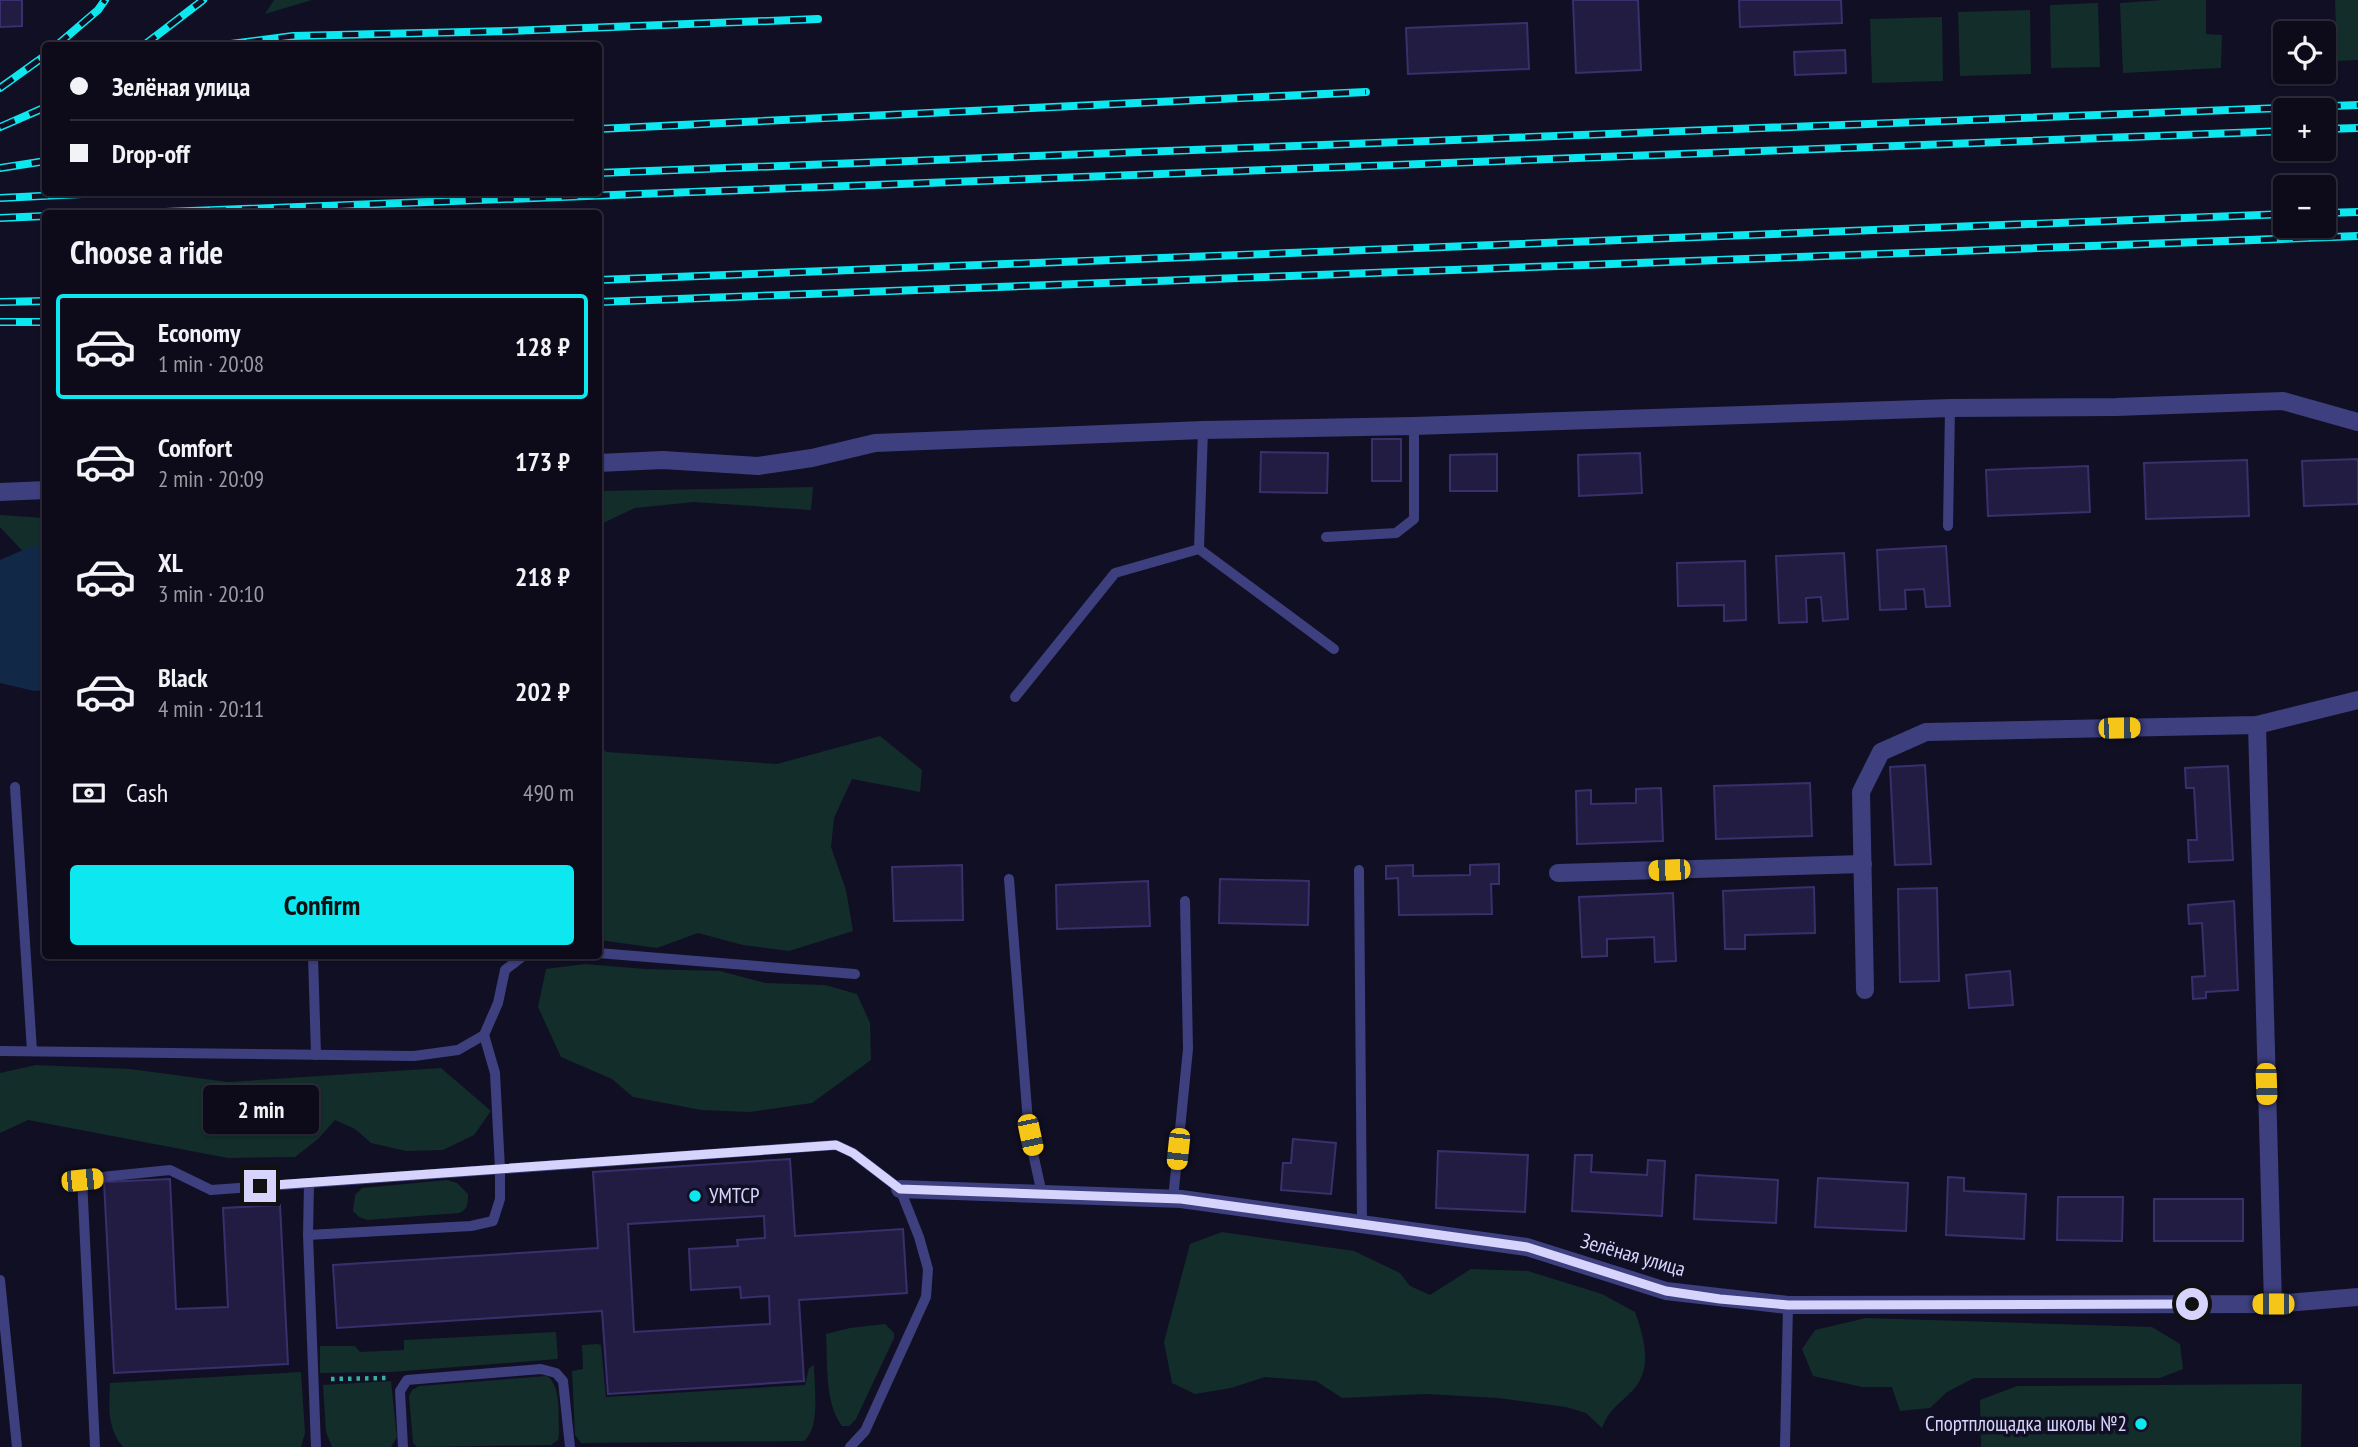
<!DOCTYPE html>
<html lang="en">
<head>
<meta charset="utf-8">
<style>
	body { margin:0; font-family:"PT Sans Narrow",sans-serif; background:#1b1927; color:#f1f3f6; height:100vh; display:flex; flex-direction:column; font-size:26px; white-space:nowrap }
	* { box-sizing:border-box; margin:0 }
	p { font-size:23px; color:#9a9ba2 }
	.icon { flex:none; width:38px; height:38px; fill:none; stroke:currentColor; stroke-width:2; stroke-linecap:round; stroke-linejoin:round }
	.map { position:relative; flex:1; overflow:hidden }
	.drawer { position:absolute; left:42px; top:210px; width:560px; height:749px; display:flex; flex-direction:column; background:#0d0b1a; border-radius:7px; box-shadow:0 2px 5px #0004,0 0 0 2px #2d2b39 }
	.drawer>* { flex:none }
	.hud { position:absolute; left:42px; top:42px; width:560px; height:154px; border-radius:7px; box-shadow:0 2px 5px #0004,0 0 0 2px #2d2b39; display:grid; align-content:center; height:154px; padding:0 28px; background:#0d0b1a }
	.tools { position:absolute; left:2273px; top:21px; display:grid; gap:14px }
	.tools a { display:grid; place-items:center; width:63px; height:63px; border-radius:7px; background:#0d0b1a; box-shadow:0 2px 5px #0004,0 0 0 2px #2d2b39; font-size:35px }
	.end { position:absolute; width:32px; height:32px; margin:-16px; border:9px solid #d6d4fd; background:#111; box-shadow:0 0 0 4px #111 }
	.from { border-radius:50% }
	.bubble { position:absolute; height:49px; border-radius:7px; background:#0d0b1a; box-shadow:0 2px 5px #0004,0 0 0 2px #2d2b39; font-size:23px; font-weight:700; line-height:49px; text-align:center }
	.car { position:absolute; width:21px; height:42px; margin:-21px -10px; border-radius:9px; box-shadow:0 0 5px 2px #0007; background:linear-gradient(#f5c518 24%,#345 0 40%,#f5c518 0 76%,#345 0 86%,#f5c518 0) }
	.hud b { display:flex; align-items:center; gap:24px; height:66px; font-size:26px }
	.hud b+b { border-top:2px solid #2d2b39 }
	.hud i { width:18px; height:18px; background:#f1f3f6 }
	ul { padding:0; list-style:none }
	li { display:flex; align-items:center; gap:21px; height:105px; margin:0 14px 10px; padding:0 14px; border:4px solid transparent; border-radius:7px }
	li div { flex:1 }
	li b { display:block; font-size:26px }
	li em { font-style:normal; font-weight:700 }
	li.active { border-color:#0de7ef }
	li>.icon { width:63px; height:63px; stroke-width:1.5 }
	h2 { padding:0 28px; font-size:32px; line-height:84px }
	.pay { display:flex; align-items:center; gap:18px; height:77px; padding:0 28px; font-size:26px }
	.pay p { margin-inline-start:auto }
	.primary-button { display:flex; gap:14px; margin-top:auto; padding:14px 28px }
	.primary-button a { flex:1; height:80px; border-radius:7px; background:#0de7ef; color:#111; font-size:28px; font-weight:700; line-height:80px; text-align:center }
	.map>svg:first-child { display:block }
	.green { fill:#132d2a }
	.water { fill:#112846 }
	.building { fill:#221c43; stroke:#38306d; stroke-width:2; fill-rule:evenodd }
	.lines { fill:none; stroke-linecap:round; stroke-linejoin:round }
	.path { stroke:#36afa0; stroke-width:4.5; stroke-dasharray:3.5 5; stroke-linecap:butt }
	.service { stroke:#3d3f7f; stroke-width:10 }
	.minor { stroke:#3d3f7f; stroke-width:18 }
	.rail-casing { stroke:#0de7ef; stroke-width:8 }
	.rail { stroke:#110f23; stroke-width:5; stroke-dasharray:16; stroke-linecap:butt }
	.route { stroke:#d6d4fd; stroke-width:9 }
	.poi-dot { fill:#0de7ef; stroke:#110f23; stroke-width:2.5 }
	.labels { text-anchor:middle; stroke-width:7; stroke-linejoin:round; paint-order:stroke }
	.poi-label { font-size:21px; fill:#d6d4fd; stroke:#110f23; text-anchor:start }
	.street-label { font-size:21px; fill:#d6d4fd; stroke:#110f23 }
</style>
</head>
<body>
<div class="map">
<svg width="2358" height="1447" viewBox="0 0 2358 1447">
	<rect width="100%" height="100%" fill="#110f23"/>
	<!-- green -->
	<g class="green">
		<path d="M 274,0 L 312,0 L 265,14 Z"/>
		<path d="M 2163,0 L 2206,0 L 2206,34 L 2222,35 L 2221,68 L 2123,73 L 2120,3 Z"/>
		<path d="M 2335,0 L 2358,0 L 2358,60 L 2337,61 Z"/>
		<path d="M 2098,3 L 2100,67 L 2051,68 L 2050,5 Z"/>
		<path d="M 2030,10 L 2031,74 L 1960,76 L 1958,12 Z"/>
		<path d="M 1942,17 L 1943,81 L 1872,83 L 1870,19 Z"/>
		<path d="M 813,487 L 811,510 L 694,502 L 635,508 L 599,525 L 599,491 Z"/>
		<path d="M 0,515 L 45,518 L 45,558 L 32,561 L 0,527 Z"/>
		<path d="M 880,736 L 922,770 L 920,792 L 852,779 L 834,818 L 831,847 L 846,890 L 853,931 L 789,951 L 743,945 L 698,933 L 657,948 L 599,940 L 599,748 L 607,752 L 777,764 Z"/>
		<path d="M 585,964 L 645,969 L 720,971 L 765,983 L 825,985 L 857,994 L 870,1023 L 871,1060 L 812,1103 L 750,1112 L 701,1110 L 633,1097 L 612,1079 L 561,1057 L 538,1007 L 546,969 Z"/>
		<path d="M 36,1065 L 130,1069 L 228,1082 L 441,1068 L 491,1111 L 474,1135 L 443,1150 L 406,1151 L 371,1143 L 355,1129 L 335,1120 L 318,1139 L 295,1157 L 228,1158 L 28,1120 L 0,1133 L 0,1073 Z"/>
		<path d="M 447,1180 L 457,1183 L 468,1194 C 468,1204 468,1209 459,1213 L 367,1220 L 359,1217 L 353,1211 L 355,1195 L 362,1188 Z"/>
		<path d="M 1222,1232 L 1354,1251 L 1400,1273 L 1410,1286 L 1430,1295 L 1471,1269 L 1528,1271 L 1602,1294 L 1635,1312 C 1645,1340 1654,1372 1629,1394 C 1616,1407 1609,1410 1602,1428 L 1586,1413 L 1566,1407 L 1498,1398 L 1426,1394 L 1342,1398 L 1316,1381 L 1265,1377 L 1231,1388 L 1195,1394 L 1172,1383 L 1164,1342 L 1190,1244 Z"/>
		<path d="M 1866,1318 L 2152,1327 L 2180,1344 L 2183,1369 L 2160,1378 L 1974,1378 L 1947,1392 L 1930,1408 L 1900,1411 L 1892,1387 L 1862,1387 L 1813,1376 L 1802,1349 L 1815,1330 Z"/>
		<path d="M 885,1324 L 894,1333 L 894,1338 L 856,1419 L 849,1426 L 842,1426 C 824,1402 828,1363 826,1334 L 850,1328 Z"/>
		<path d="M 556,1332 L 558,1359 L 392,1372 L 320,1373 L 320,1346 L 355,1346 L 360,1352 L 404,1350 L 404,1340 Z"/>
		<path d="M 597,1344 L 601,1345 L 606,1397 L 805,1385 L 809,1368 L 814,1365 C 814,1386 821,1427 804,1441 L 581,1443 L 575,1435 L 572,1371 L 583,1369 L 582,1345 Z"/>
		<path d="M 301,1372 L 305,1433 L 301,1447 L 123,1447 C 107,1428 109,1408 110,1383 Z"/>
		<path d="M 547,1376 C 562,1386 558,1418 559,1434 L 558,1440 L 551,1445 L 417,1447 L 413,1443 L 409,1396 L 412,1390 L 419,1386 Z"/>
		<path d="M 391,1381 L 397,1437 L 391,1447 L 332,1447 L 326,1432 L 323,1385 Z"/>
		<path d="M 2302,1384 L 2301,1447 L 1981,1447 L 1980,1400 L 2017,1386 Z"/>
	</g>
	<!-- water -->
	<path class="water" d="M 32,546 L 46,547 L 45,690 L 34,691 L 0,683 L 0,560 Z"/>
	<!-- building -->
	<g class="building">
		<path d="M 0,0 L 22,0 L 22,26 L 0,27 Z"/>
		<path d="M 1573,0 L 1638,0 L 1641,70 L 1576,73 Z"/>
		<path d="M 1739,0 L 1841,0 L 1842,23 L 1740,27 Z"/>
		<path d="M 1527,23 L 1529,69 L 1408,74 L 1406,28 Z"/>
		<path d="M 1845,50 L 1846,73 L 1795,75 L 1794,52 Z"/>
		<rect x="1372" y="439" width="29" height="42"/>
		<path d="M 1261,452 L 1328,453 L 1327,493 L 1260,492 Z"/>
		<path d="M 1640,453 L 1642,493 L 1579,496 L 1578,455 Z"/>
		<path d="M 1497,454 L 1497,491 L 1450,491 L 1450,455 Z"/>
		<path d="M 2358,459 L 2358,504 L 2304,506 L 2302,461 Z"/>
		<path d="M 2247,460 L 2249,516 L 2146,519 L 2144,463 Z"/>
		<path d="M 2088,466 L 2090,512 L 1988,516 L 1986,470 Z"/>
		<path d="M 1946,546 L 1950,606 L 1926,607 L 1924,589 L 1905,590 L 1906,609 L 1880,610 L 1877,550 Z"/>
		<path d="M 1844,553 L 1848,619 L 1823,621 L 1821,597 L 1806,598 L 1807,622 L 1779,623 L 1776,556 Z"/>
		<path d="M 1745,561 L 1746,620 L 1724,621 L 1724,605 L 1678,606 L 1677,563 Z"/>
		<path d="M 1925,765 L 1931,864 L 1895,865 L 1890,767 Z"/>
		<path d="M 2228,766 L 2233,860 L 2189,862 L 2188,840 L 2197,840 L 2194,788 L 2186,788 L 2185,768 Z"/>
		<path d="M 1810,783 L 1812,836 L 1716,839 L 1714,786 Z"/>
		<path d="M 1661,788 L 1663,841 L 1577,844 L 1576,791 L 1591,790 L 1591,804 L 1636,803 L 1636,789 Z"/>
		<path d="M 1499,864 L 1499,884 L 1491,884 L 1492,914 L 1399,915 L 1398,878 L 1386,879 L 1386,866 L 1413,865 L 1413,876 L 1470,875 L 1470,865 Z"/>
		<path d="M 962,865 L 963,920 L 894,921 L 892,867 Z"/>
		<path d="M 1220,879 L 1309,881 L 1308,925 L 1219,923 Z"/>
		<path d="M 1148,881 L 1150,926 L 1057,929 L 1056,885 Z"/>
		<path d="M 1814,887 L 1815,933 L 1745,935 L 1745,949 L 1725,949 L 1723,891 Z"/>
		<path d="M 1937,888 L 1939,981 L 1900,982 L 1898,889 Z"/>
		<path d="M 1673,893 L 1676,961 L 1655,962 L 1654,937 L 1607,939 L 1607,956 L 1582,957 L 1579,897 Z"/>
		<path d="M 2234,901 L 2238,990 L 2206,992 L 2206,998 L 2193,999 L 2192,977 L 2205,976 L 2202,923 L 2189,924 L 2188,905 Z"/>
		<path d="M 2010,971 L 2013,1005 L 1969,1008 L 1966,975 Z"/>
		<path d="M 1293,1139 L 1336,1143 L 1331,1194 L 1281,1190 L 1283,1163 L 1291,1163 Z"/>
		<path d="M 1438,1151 L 1528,1155 L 1525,1212 L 1436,1208 Z"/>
		<path d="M 1575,1155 L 1592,1155 L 1591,1172 L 1647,1175 L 1648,1160 L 1665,1161 L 1662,1216 L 1572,1211 Z"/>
		<path d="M 790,1159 L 795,1236 L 903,1229 L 907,1293 L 799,1300 L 804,1381 L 608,1394 L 602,1311 L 337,1328 L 333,1265 L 598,1248 L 593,1172 ZM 764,1216 L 765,1238 L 737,1240 L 738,1246 L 689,1249 L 691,1290 L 740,1287 L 741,1298 L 769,1296 L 770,1324 L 634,1332 L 628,1224 Z"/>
		<path d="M 1696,1175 L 1778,1180 L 1776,1223 L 1694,1219 Z"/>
		<path d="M 1948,1177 L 1964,1178 L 1964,1191 L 2026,1194 L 2024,1239 L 1946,1235 Z"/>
		<path d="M 1818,1178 L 1908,1183 L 1906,1231 L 1815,1227 Z"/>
		<path d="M 170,1179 L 176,1309 L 228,1307 L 223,1208 L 280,1205 L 288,1364 L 114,1373 L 104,1182 Z"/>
		<path d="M 2058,1197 L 2123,1197 L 2122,1241 L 2057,1240 Z"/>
		<rect x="2154" y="1199" width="89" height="42"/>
	</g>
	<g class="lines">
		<!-- path -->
		<path class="path" d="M 331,1379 L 388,1378"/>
		<!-- service -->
		<g class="service">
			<path d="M 1948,526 L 1950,408"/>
			<path d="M 1326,537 L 1396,533 L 1414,519 L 1414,426"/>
			<path d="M 1199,549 L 1203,430"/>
			<path d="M 1015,697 L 1115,573 L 1199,549 L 1334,649"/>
			<path d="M 15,787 L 32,1051"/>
			<path d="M 1359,870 L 1362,1224"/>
			<path d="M 1009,879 L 1029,1135 L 1042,1194"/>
			<path d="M 598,953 L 855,974"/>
			<path d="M 313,956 L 316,1055"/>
			<path d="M 0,1051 L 414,1056 L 458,1050 L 484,1035 L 498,1003 L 505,970 L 523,956"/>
			<path d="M 309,1183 L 308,1235 L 471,1226 L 493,1221 L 500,1199 L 500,1169 L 495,1073 L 484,1035"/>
			<path d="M 1173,1199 L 1188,1049 L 1185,901"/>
			<path d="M 308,1235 L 316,1447"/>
			<path d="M 0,1280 L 17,1447"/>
			<path d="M 95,1447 L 82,1179 L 170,1170 L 211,1190 L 836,1145 L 853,1153 L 900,1189 L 919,1237 L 928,1269 L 926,1297 L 865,1431 L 850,1447"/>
			<path d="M 403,1447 L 400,1391 L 407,1380 L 541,1369 L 556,1373 L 563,1381 L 570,1447"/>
			<path d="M 1785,1447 L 1788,1305"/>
		</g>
		<!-- minor -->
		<g class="minor">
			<path d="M 598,463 L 663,460 L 758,466 L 812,458 L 875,443 L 1203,430 L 1414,426 L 1950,408 L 2116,407 L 2283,401 L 2358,422"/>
			<path d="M 0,492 L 46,490"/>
			<path d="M 2257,725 L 2273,1304"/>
			<path d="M 1558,873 L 1863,864"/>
			<path d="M 1865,990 L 1861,792 L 1881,752 L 1926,732 L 2257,725 L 2358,700"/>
			<path d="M 900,1189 L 1181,1199 L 1527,1247 L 1666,1291 L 1788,1305 L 2273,1304 L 2358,1297"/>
		</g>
		<defs>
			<g id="rail">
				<path d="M 56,46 L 98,10 L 105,0"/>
				<path d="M 143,46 L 203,0"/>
				<path d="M 215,46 L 293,36 L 509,31 L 818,19"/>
				<path d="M 0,88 L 46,55"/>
				<path d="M 0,127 L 46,107"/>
				<path d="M 598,129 L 1366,92"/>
				<path d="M 2324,129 L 2358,128"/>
				<path d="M 0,168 L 46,161"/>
				<path d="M 598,173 L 2358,105"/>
				<path d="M 0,198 L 123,192"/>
				<path d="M 2324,213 L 2358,212"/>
				<path d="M 114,214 L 2286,131"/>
				<path d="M 0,218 L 46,216"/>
				<path d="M 598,280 L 2286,214"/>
				<path d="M 0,302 L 46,301"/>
				<path d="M 598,302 L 2358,236"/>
				<path d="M 0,322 L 46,322"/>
			</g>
		</defs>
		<!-- rail casing -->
		<use href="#rail" class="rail-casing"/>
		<!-- rail -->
		<use href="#rail" class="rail"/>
	</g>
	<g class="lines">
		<!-- route -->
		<path class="route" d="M 260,1186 L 836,1145 L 853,1153 L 900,1189 L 1181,1199 L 1527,1247 L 1666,1291 L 1720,1299 L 1788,1305 L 2192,1304"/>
	</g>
	<!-- markers -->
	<g class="poi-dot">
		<circle cx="695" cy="1196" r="7"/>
		<circle cx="2141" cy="1424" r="7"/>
	</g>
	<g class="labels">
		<!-- poi labels -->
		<g class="poi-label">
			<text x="709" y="1203">УМТСР</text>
			<text x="2127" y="1431" text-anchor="end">Спортплощадка школы №2</text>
		</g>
		<!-- street labels -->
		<g class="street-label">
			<text transform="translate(1633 1255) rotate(16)" y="7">Зелёная улица</text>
		</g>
	</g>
</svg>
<div class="tools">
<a><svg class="icon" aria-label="locate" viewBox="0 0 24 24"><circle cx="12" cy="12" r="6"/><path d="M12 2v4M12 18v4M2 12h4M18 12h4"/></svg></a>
<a>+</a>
<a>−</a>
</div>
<i class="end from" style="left:2192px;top:1304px"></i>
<i class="end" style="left:260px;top:1186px"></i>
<div class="bubble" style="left:203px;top:1085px;width:116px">2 min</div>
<i class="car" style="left:2119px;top:728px;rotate:89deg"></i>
<i class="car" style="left:1669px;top:870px;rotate:268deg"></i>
<i class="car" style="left:2266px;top:1084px;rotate:178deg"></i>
<i class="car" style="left:1030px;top:1135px;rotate:168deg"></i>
<i class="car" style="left:1178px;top:1149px;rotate:186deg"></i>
<i class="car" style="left:82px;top:1180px;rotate:84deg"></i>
<i class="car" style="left:2273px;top:1304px;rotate:270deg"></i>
<div class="hud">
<b><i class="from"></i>Зелёная улица</b>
<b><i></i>Drop-off</b>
</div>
<section class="drawer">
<h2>Choose a ride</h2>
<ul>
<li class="active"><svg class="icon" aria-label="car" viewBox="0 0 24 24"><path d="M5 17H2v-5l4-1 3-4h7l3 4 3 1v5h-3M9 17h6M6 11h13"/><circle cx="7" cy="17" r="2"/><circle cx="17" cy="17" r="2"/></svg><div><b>Economy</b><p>1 min · 20:08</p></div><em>128 ₽</em></li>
<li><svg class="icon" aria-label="car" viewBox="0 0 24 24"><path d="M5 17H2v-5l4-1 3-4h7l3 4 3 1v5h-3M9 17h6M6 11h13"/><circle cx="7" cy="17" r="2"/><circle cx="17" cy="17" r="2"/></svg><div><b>Comfort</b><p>2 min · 20:09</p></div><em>173 ₽</em></li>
<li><svg class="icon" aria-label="car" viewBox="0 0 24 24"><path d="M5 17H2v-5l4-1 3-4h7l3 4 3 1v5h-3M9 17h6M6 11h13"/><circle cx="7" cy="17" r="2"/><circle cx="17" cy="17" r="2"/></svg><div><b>XL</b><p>3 min · 20:10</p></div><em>218 ₽</em></li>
<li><svg class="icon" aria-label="car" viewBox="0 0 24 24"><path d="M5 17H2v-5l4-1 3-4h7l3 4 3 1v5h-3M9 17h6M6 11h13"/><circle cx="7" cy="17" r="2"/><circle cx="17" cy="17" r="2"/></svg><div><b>Black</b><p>4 min · 20:11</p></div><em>202 ₽</em></li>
</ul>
<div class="pay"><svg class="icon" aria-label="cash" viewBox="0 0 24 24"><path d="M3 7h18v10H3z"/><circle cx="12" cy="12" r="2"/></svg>Cash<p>490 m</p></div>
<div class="primary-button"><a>Confirm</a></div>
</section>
</div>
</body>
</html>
